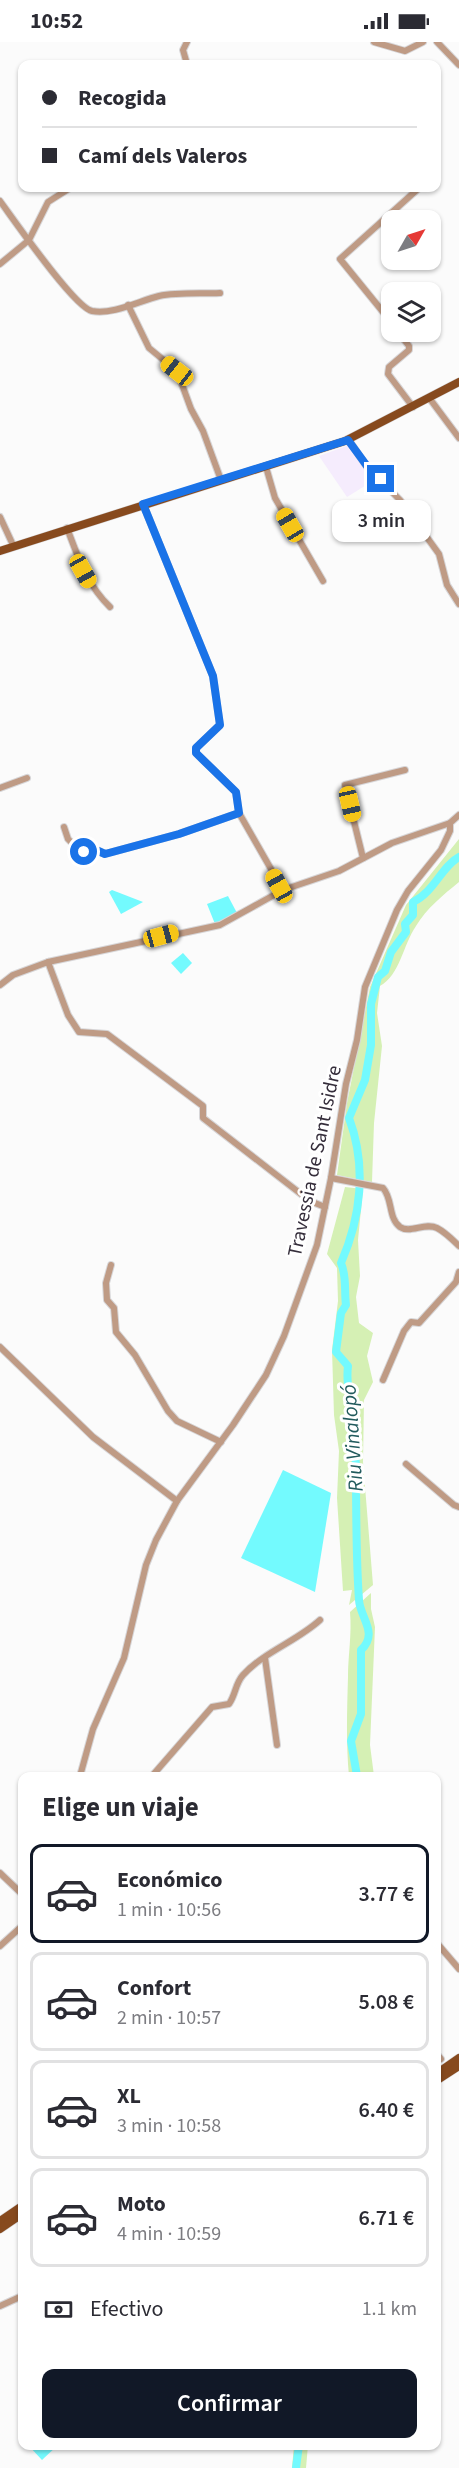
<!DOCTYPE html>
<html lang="es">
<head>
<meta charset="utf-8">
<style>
	body { margin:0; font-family:"Source Sans 3",sans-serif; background:#f7f7f7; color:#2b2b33; height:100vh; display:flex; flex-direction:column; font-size:22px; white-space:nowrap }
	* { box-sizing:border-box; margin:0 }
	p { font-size:20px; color:#7c7c81 }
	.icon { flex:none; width:33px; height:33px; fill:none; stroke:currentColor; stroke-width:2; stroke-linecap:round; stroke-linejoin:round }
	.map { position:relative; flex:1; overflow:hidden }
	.side { position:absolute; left:18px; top:1730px; width:423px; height:678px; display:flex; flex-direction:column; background:#fff; border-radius:12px; box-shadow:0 2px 4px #0004 }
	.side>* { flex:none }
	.guide { position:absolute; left:18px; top:18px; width:423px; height:132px; border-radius:12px; box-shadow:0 2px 4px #0004; display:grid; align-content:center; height:132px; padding:0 24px; background:#fff }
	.needle { width:39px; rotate:51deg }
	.controls { position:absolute; left:381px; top:168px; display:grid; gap:12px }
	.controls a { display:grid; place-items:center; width:60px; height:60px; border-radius:12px; background:#fff; box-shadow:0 2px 4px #0004; font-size:30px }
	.end { position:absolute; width:27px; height:27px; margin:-14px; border:8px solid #1a73e8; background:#fff; box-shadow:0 0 0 3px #fff }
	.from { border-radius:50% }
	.bubble { position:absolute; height:42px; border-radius:12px; background:#fff; box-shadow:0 2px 4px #0004; font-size:20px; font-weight:600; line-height:42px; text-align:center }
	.car { position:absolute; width:18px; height:36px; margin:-18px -9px; border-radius:8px; box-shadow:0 0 4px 2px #0007; background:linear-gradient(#f5c518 24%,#345 0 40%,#f5c518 0 76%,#345 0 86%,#f5c518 0) }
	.guide b { display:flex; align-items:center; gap:21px; height:57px; font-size:22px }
	.guide b+b { border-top:2px solid #e1e1e2 }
	.guide i { width:15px; height:15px; background:#2b2b33 }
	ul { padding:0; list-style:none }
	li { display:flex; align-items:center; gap:18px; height:99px; margin:0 12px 9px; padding:0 12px; border:3px solid #e1e1e2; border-radius:12px }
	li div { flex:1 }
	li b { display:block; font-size:22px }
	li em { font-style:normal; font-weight:600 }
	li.selected { border-color:#111827 }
	li>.icon { width:54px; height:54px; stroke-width:1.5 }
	h2 { padding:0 24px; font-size:27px; line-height:72px }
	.pay { display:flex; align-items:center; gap:15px; height:66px; padding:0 24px; font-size:22px }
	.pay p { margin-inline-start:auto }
	.primary-button { display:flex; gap:12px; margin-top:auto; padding:12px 24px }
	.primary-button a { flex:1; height:69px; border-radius:12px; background:#111827; color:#fff; font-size:24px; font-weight:600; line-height:69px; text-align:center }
	.status { display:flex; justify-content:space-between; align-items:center; height:42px; padding:0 30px; background:#fff; direction:ltr }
	.status svg { height:16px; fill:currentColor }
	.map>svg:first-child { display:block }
	.built { fill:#f5ecfd }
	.green { fill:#d5f0b4 }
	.water { fill:#73fafe }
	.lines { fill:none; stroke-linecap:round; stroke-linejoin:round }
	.river { stroke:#73fafe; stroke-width:8 }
	.minor-casing { stroke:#d7d6d8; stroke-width:8 }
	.major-casing { stroke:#d7d6d8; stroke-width:9 }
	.minor { stroke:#bf9b85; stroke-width:6 }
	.major { stroke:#874a1e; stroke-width:8 }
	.route { stroke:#1a73e8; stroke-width:8 }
	.labels { text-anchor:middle; stroke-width:6; stroke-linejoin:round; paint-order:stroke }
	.street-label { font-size:20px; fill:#352e3b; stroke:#fff }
	.water-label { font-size:21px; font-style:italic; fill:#225b5d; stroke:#fff }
</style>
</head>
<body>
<div class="status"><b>10:52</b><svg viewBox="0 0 49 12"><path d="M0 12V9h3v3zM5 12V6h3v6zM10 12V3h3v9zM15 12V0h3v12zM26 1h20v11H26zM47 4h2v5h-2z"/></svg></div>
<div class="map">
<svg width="459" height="2426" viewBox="0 0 459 2426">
	<rect width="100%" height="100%" fill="#fbfbfb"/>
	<!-- built -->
	<path class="built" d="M 349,403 L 376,437 L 347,455 L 319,414 Z"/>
	<!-- green -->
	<g class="green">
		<path d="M 459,797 L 459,840 C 443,853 427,866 416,884 C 403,903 400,933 380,944 L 377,971 L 382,1004 L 374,1081 L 372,1140 L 337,1133 L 347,1061 L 370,945 L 406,863 Z"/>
		<path d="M 345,1145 L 363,1147 L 358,1198 L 360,1234 L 356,1255 L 359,1281 L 373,1291 L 367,1314 L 373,1340 L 364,1358 L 363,1420 L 373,1543 L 349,1563 L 352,1548 L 343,1549 L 337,1456 L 339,1409 L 334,1373 L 332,1308 L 338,1259 L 337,1226 L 327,1212 Z"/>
		<path d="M 371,1551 L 371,1567 L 375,1585 L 370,1703 L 374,1734 L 349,1734 C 346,1702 347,1668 348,1635 C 348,1613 352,1593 350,1570 Z"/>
		<path d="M 294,2403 L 308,2403 L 306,2426 L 292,2426 Z"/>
	</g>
	<!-- water -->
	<g class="water">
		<path d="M 112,848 L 143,860 L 121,872 L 109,850 Z"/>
		<path d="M 228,854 L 237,871 L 215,882 L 207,862 Z"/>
		<path d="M 183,911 L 192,921 L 181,932 L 171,921 Z"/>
		<path d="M 283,1428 L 331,1451 L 315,1550 L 241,1516 Z"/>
		<path d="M 28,2403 L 58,2403 L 42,2418 Z"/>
	</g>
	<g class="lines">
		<!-- river -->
		<g class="river">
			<path d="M 357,1734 L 351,1699 L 361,1672 L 361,1608 C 379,1591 360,1576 359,1558 C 355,1502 357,1447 355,1392 C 355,1367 345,1348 348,1324 L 336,1310 L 341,1271 L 346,1263 C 344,1248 347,1235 341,1221 C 361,1175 367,1124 349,1076 L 365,1038 L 371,1003 L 371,962 L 378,935 L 385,929 L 391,910 L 406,890 L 405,882 L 413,873 L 413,860 C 434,850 442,824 459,815"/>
			<path d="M 296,2426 L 299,2403"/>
		</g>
		<defs>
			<g id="minor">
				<path d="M 374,0 L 405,9 L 423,0"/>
				<path d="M 437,0 L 459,23"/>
				<path d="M 187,22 L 183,8 L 187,0"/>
				<path d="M 436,119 L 436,130"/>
				<path d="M 0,159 C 14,178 74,265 92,269 C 113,273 139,259 159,254 C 178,250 200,252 220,251"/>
				<path d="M 0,222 L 29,198 L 48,160 L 70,146"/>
				<path d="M 128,263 L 149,306 L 177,329 L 191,367 L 203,389 L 221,438"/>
				<path d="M 392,281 L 340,217 L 419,146"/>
				<path d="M 398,290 L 409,304 L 409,308 L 389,325 L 388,332 L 413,365"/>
				<path d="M 430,357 L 459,396"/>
				<path d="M 348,397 L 367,425 L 400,458 L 439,512 L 447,543 L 459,562"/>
				<path d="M 266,425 L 275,456 L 323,539"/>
				<path d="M 143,462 L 213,634 L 220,683 L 196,706 L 196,711 L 236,750 L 239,771 L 283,848"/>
				<path d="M 0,475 L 13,503"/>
				<path d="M 67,486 C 78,515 87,543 110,565"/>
				<path d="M 0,746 L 27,736"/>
				<path d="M 64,785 L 68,797 L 80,809 L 94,807 L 105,812 L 179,792 L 239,771"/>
				<path d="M 363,816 L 345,743 L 405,728"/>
				<path d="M 48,920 L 68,973 L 79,990 L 107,992 L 203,1064 L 203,1076 L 310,1159 L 325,1165"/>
				<path d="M 0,943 L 13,933 L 48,920 L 220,883 L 283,848 L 339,829 L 392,801 L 450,781"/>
				<path d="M 331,1136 L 383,1146 C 393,1157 388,1176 400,1185 C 410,1192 425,1180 437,1186 C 445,1190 453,1198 459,1204"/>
				<path d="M 111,1223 L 106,1241 L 107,1258 L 114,1266 L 116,1290 L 135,1313 L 168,1369 L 177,1379 L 221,1400"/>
				<path d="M 0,1305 L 93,1395 L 177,1459"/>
				<path d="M 383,1338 L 404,1289 L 411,1280 L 419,1281 L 456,1240 L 459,1230"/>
				<path d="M 406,1422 L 454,1463 L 459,1465"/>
				<path d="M 265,1616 L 277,1703"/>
				<path d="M 80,1734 L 93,1687 L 124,1616 L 146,1523 L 156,1498 L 177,1459 L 233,1383 L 266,1333 L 284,1294 L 317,1203 L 331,1136 L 346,1042 L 357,998 L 365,945 L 397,868 L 408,849 L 441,808 L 450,789 L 450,781 L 459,773"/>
				<path d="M 152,1734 L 212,1665 L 229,1662 C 236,1652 235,1642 243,1633 C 264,1610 297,1599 320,1578"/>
				<path d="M 0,1831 L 22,1852"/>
				<path d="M 436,1900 L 459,1927"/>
				<path d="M 0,1904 L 22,1884"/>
				<path d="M 436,2011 L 441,2017"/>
				<path d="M 0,2264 L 22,2254"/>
			</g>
			<g id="major">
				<path d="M 0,509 L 345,399 L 459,340"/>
				<path d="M 436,2032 L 459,2016"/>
				<path d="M 436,2039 L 459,2024"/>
				<path d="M 0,2179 L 22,2164"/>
				<path d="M 0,2187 L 22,2172"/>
			</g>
		</defs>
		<!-- minor casing -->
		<use href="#minor" class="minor-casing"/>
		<!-- major casing -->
		<use href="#major" class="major-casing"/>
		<!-- minor -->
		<use href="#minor" class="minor"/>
		<!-- major -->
		<use href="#major" class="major"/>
	</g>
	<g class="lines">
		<!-- route -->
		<path class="route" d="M 84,810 L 94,807 L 105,812 L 179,792 L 239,771 L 236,750 L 196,711 L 196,706 L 220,683 L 213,634 L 143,462 L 348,398 L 367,424 L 381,437"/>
	</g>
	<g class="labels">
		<!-- street labels -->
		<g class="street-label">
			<text transform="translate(314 1119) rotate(-78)" y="7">Travessia de Sant Isidre</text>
		</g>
		<!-- water labels -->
		<g class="water-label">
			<text transform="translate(352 1396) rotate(-94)" y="7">Riu Vinalopó</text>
		</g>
	</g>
</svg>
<div class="controls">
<a><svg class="needle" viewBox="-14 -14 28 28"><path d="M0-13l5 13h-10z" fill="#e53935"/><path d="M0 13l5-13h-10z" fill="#7c7c81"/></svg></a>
<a><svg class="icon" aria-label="layers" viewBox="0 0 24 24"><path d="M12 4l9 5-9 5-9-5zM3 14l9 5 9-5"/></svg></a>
</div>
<i class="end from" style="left:84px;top:810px"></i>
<i class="end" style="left:381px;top:437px"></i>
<div class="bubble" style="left:332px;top:458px;width:99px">3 min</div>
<i class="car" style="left:177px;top:329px;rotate:308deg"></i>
<i class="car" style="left:290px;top:483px;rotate:330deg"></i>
<i class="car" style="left:83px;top:529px;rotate:151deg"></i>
<i class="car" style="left:350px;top:762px;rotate:167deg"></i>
<i class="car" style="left:279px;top:844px;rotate:331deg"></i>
<i class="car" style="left:161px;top:894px;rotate:75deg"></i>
<div class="guide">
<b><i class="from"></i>Recogida</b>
<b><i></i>Camí dels Valeros</b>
</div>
<section class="side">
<h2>Elige un viaje</h2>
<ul>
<li class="selected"><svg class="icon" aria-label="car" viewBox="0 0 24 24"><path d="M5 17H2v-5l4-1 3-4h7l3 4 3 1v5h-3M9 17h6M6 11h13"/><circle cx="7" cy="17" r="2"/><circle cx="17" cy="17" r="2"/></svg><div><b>Económico</b><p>1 min · 10:56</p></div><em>3.77 €</em></li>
<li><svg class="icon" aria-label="car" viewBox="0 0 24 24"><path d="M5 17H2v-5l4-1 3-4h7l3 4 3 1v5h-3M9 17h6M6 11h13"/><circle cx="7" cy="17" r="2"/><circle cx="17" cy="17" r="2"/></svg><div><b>Confort</b><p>2 min · 10:57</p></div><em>5.08 €</em></li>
<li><svg class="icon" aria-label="car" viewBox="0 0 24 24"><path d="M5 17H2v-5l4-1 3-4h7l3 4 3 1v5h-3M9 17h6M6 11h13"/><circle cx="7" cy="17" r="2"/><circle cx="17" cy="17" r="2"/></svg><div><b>XL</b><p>3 min · 10:58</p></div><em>6.40 €</em></li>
<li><svg class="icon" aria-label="car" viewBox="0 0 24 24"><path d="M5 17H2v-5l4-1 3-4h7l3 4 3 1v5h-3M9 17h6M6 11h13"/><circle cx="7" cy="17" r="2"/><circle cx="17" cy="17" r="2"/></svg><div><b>Moto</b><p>4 min · 10:59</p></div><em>6.71 €</em></li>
</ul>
<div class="pay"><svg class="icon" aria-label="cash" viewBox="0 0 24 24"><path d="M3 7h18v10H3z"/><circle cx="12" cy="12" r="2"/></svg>Efectivo<p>1.1 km</p></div>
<div class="primary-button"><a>Confirmar</a></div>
</section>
</div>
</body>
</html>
